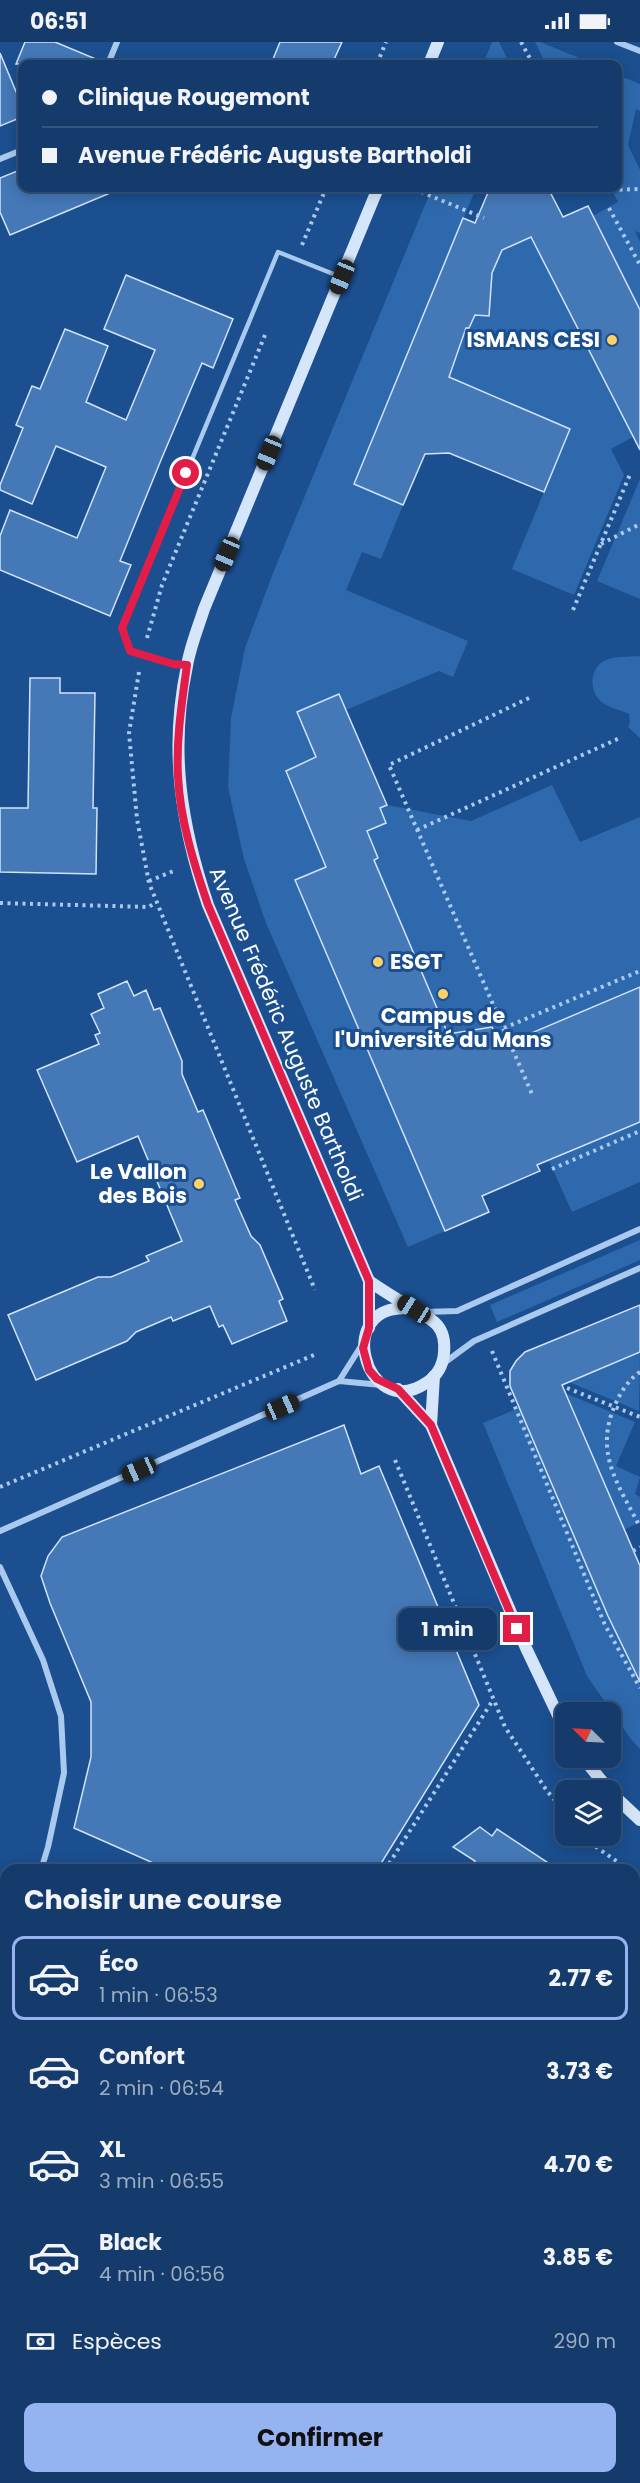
<!DOCTYPE html>
<html lang="fr">
<head>
<meta charset="utf-8">
<style>
	body { margin:0; font-family:Poppins,sans-serif; background:#1d4271; color:#f1f3f6; height:100vh; display:flex; flex-direction:column; font-size:22px; white-space:nowrap }
	* { box-sizing:border-box; margin:0 }
	p { font-size:20px; color:#9dadc1 }
	.icon { flex:none; width:33px; height:33px; fill:none; stroke:currentColor; stroke-width:2; stroke-linecap:round; stroke-linejoin:round }
	.map { position:relative; flex:1; overflow:hidden }
	.panel { position:absolute; left:0px; top:1822px; width:640px; height:620px; display:flex; flex-direction:column; background:#143b6b; border-radius:18px 18px 0 0; box-shadow:0 3px 15px #0003,0 0 0 2px #33557e }
	.panel>* { flex:none }
	.guide { position:absolute; left:18px; top:18px; width:604px; height:132px; border-radius:12px; box-shadow:0 3px 15px #0003,0 0 0 2px #33557e; display:grid; align-content:center; height:132px; padding:0 24px; background:#143b6b }
	.needle { width:39px; rotate:294deg }
	.tools { position:absolute; left:555px; top:1660px; display:grid; gap:12px }
	.tools a { display:grid; place-items:center; width:66px; height:66px; border-radius:12px; background:#143b6b; box-shadow:0 3px 15px #0003,0 0 0 2px #33557e; font-size:30px }
	.end { position:absolute; width:27px; height:27px; margin:-14px; border:8px solid #e11d48; background:#fff; box-shadow:0 0 0 3px #fff }
	.from { border-radius:50% }
	.bubble { position:absolute; height:42px; border-radius:12px; background:#143b6b; box-shadow:0 3px 15px #0003,0 0 0 2px #33557e; font-size:20px; font-weight:700; line-height:42px; text-align:center }
	.car { position:absolute; width:18px; height:36px; margin:-18px -9px; border-radius:8px; box-shadow:0 0 4px 2px #0007; background:linear-gradient(#222 24%,#8ab4d8 0 40%,#222 0 76%,#8ab4d8 0 86%,#222 0) }
	.guide b { display:flex; align-items:center; gap:21px; height:57px; font-size:22px }
	.guide b+b { border-top:2px solid #33557e }
	.guide i { width:15px; height:15px; background:#f1f3f6 }
	ul { padding:0; list-style:none }
	li { display:flex; align-items:center; gap:18px; height:84px; margin:0 12px 9px; padding:0 12px; border:3px solid transparent; border-radius:12px }
	li div { flex:1 }
	li b { display:block; font-size:22px }
	li em { font-style:normal; font-weight:700 }
	li.selected { border-color:#95b2f1 }
	li>.icon { width:54px; height:54px; stroke-width:1.5 }
	h2 { padding:0 24px; font-size:27px; line-height:72px }
	.pay { display:flex; align-items:center; gap:15px; height:66px; padding:0 24px; font-size:22px }
	.pay p { margin-inline-start:auto }
	.cta { display:flex; gap:12px; margin-top:auto; padding:12px 24px }
	.cta a { flex:1; height:69px; border-radius:12px; background:#95b2f1; color:#111; font-size:24px; font-weight:700; line-height:69px; text-align:center }
	.status { display:flex; justify-content:space-between; align-items:center; height:42px; padding:0 30px; background:#143b6b; direction:ltr }
	.status svg { height:16px; fill:currentColor }
	.map>svg:first-child { display:block }
	.green { fill:#2e69ad }
	.building { fill:#4478b7; stroke:#cfe3fa; stroke-width:1.5 }
	.lines { fill:none; stroke-linecap:round; stroke-linejoin:round }
	.path { stroke:#a9c9ee; stroke-width:4; stroke-dasharray:3 4.5; stroke-linecap:butt }
	.lane { stroke:#a9c9ee; stroke-width:4.5 }
	.street { stroke:#a9c9ee; stroke-width:6 }
	.secondary { stroke:#d6e6fa; stroke-width:12 }
	.route { stroke:#e11d48; stroke-width:8 }
	.poi-dot { fill:#ffd166; stroke:#1b4f8f; stroke-width:2 }
	.labels { text-anchor:middle; stroke-width:6; stroke-linejoin:round; paint-order:stroke }
	.poi-label { font-size:21px; font-weight:bold; fill:#fff; stroke:#1b4f8f; text-anchor:end }
	.street-label { font-size:21px; fill:#fff; stroke:#1b4f8f }
</style>
</head>
<body>
<div class="status"><b>06:51</b><svg viewBox="0 0 49 12"><path d="M0 12V9h3v3zM5 12V6h3v6zM10 12V3h3v9zM15 12V0h3v12zM26 1h20v11H26zM47 4h2v5h-2z"/></svg></div>
<div class="map">
<svg width="640" height="2441" viewBox="0 0 640 2441">
	<rect width="100%" height="100%" fill="#1b4f8f"/>
	<!-- green -->
	<g class="green">
		<path d="M 492,0 L 499,0 L 510,22 L 483,22 Z"/>
		<path d="M 535,0 L 540,0 L 594,22 L 546,22 Z"/>
		<path d="M 618,33 L 640,42 L 640,69 L 636,67 L 628,103 L 640,128 L 640,191 L 635,189 L 640,200 L 640,268 L 593,174 L 618,160 L 611,146 L 618,146 Z"/>
		<path d="M 432,146 L 476,146 L 354,442 L 403,463 L 381,517 L 362,510 L 346,548 L 468,599 L 453,635 L 439,629 L 346,668 L 339,652 L 316,715 L 286,729 L 313,792 L 340,819 L 295,838 L 445,1189 L 408,1205 L 266,881 L 244,817 L 228,745 L 231,676 L 245,606 L 273,531 Z"/>
		<path d="M 531,195 L 633,395 L 611,407 L 624,433 L 574,553 L 512,527 L 570,387 L 478,347 L 445,346 L 466,286 L 469,286 L 475,273 L 489,274 L 492,231 L 506,198 Z"/>
		<path d="M 640,437 L 640,557 L 597,539 Z"/>
		<path d="M 639,614 L 640,615 L 640,696 L 628,685 L 630,680 L 629,672 C 620,668 610,666 603,661 C 588,651 589,625 606,618 C 615,614 629,615 639,614 Z"/>
		<path d="M 552,743 L 580,800 L 640,775 L 640,945 L 501,1005 L 492,985 L 448,992 L 374,818 L 378,816 L 367,789 L 386,781 L 380,766 L 387,763 L 471,779 Z"/>
		<path d="M 640,1080 L 640,1140 L 572,1170 L 549,1119 Z"/>
		<path d="M 640,1198 L 640,1218 L 497,1280 L 490,1263 Z"/>
		<path d="M 640,1310 L 639,1369 L 569,1340 Z"/>
		<path d="M 565,1351 L 635,1380 L 616,1424 L 640,1435 L 635,1452 L 640,1455 L 640,1480 L 624,1488 Z"/>
		<path d="M 519,1366 L 608,1574 L 640,1633 L 640,1707 L 630,1696 L 587,1634 L 483,1381 Z"/>
	</g>
	<!-- building -->
	<g class="building">
		<path d="M 25,0 L 55,0 L 103,20 L 103,22 L 16,22 Z"/>
		<path d="M 280,0 L 342,0 L 332,22 L 271,22 Z"/>
		<path d="M 0,11 L 22,64 L 22,75 L 0,84 Z"/>
		<path d="M 22,127 L 22,146 L 122,146 L 10,193 L 0,170 L 0,136 Z"/>
		<path d="M 490,146 L 548,146 L 563,175 L 588,164 L 640,268 L 640,408 L 531,195 L 502,208 L 492,231 L 489,274 L 475,273 L 469,286 L 466,286 L 449,335 L 570,387 L 544,450 L 449,411 L 425,412 L 403,463 L 354,442 L 463,176 L 475,181 Z"/>
		<path d="M 126,233 L 233,277 L 213,326 L 202,321 L 161,418 L 120,519 L 131,523 L 110,574 L 0,528 L 0,494 L 10,468 L 77,496 L 106,425 L 56,404 L 32,462 L 0,448 L 0,443 L 23,386 L 16,383 L 32,344 L 40,347 L 65,287 L 108,304 L 86,360 L 126,378 L 155,308 L 104,287 Z"/>
		<path d="M 30,636 L 60,636 L 60,651 L 95,651 L 93,766 L 97,766 L 96,832 L 0,830 L 0,766 L 28,766 Z"/>
		<path d="M 339,652 L 387,763 L 380,766 L 386,781 L 367,789 L 378,816 L 374,818 L 448,992 L 492,985 L 501,1004 L 640,945 L 640,1080 L 537,1123 L 540,1129 L 482,1154 L 489,1170 L 445,1189 L 295,838 L 326,825 L 286,729 L 316,715 L 297,670 Z"/>
		<path d="M 127,939 L 134,954 L 146,948 L 154,968 L 160,966 L 182,1019 L 182,1032 L 198,1070 L 203,1068 L 240,1156 L 235,1158 L 251,1194 L 260,1203 L 283,1257 L 279,1259 L 287,1279 L 232,1302 L 223,1283 L 219,1285 L 210,1264 L 173,1279 L 171,1275 L 136,1290 L 127,1299 L 36,1338 L 8,1273 L 98,1235 L 111,1235 L 149,1219 L 146,1214 L 182,1199 L 138,1094 L 77,1120 L 37,1028 L 99,1002 L 95,993 L 100,991 L 91,972 L 104,966 L 98,952 Z"/>
		<path d="M 640,1263 L 640,1310 L 562,1343 L 640,1524 L 640,1640 L 608,1574 L 510,1344 L 510,1329 L 516,1319 L 525,1310 Z"/>
		<path d="M 344,1383 L 361,1432 L 379,1424 L 479,1663 L 377,1828 L 169,1828 L 74,1786 L 91,1715 L 91,1660 L 50,1561 L 41,1534 L 48,1514 L 62,1495 Z"/>
		<path d="M 480,1785 L 492,1794 L 497,1787 L 559,1828 L 469,1828 L 475,1819 L 453,1805 Z"/>
	</g>
	<g class="lines">
		<!-- path -->
		<g class="path">
			<path d="M 521,0 L 533,22"/>
			<path d="M 377,22 L 386,0"/>
			<path d="M 414,147 L 484,176"/>
			<path d="M 612,148 L 640,147"/>
			<path d="M 609,166 L 640,223"/>
			<path d="M 302,203 L 326,146"/>
			<path d="M 601,502 L 640,482"/>
			<path d="M 573,568 L 631,430"/>
			<path d="M 147,596 L 162,543 L 265,293"/>
			<path d="M 139,630 L 129,691 L 137,777 L 149,841 L 315,1248"/>
			<path d="M 529,656 L 389,723 L 532,1052"/>
			<path d="M 417,788 L 622,695"/>
			<path d="M 149,839 L 176,828"/>
			<path d="M 0,861 L 149,865 L 156,860"/>
			<path d="M 504,986 L 640,929"/>
			<path d="M 552,1127 L 640,1089"/>
			<path d="M 492,1309 L 605,1583 L 640,1646"/>
			<path d="M 640,1330 C 628,1338 621,1350 615,1363 C 594,1411 618,1442 640,1485"/>
			<path d="M 567,1346 L 640,1375"/>
			<path d="M 395,1418 L 505,1685 L 547,1749 L 566,1771"/>
			<path d="M 0,1445 L 314,1313"/>
			<path d="M 633,1509 L 640,1505"/>
			<path d="M 585,1794 L 592,1802 L 629,1828"/>
			<path d="M 385,1828 L 493,1658"/>
			<path d="M 634,1832 L 640,1836"/>
			<path d="M 58,2441 L 60,2436"/>
			<path d="M 176,2441 L 177,2436"/>
		</g>
		<!-- lane -->
		<g class="lane">
			<path d="M 187,623 L 173,622 L 130,609 L 122,586 L 278,210 L 341,235"/>
			<path d="M 493,2436 L 507,2441"/>
			<path d="M 564,2441 L 567,2436"/>
		</g>
		<!-- street -->
		<g class="street">
			<path d="M 617,0 L 640,9"/>
			<path d="M 108,22 L 117,0"/>
			<path d="M 0,117 L 22,108"/>
			<path d="M 424,1270 L 457,1269 L 640,1187"/>
			<path d="M 444,1321 L 474,1299 L 640,1226"/>
			<path d="M 339,1339 L 363,1301"/>
			<path d="M 0,1489 L 339,1339 L 381,1343"/>
			<path d="M 0,1525 L 43,1618 L 61,1674 L 64,1731 L 48,1805 L 41,1828"/>
			<path d="M 0,1952 L 6,1934"/>
			<path d="M 634,2160 L 640,2152"/>
			<path d="M 0,2230 L 6,2232"/>
			<path d="M 445,2441 L 448,2436"/>
		</g>
		<!-- secondary -->
		<g class="secondary">
			<path d="M 429,22 L 438,0"/>
			<path d="M 369,1239 C 382,1248 395,1256 408,1264 C 429,1276 447,1281 444,1311 C 443,1323 437,1334 426,1341 C 365,1382 330,1256 414,1267"/>
			<path d="M 369,1286 L 369,1239 L 208,863 C 181,783 169,708 187,624 C 190,605 198,586 204,567 L 378,146"/>
			<path d="M 398,1347 L 431,1383 L 526,1606 L 566,1690"/>
			<path d="M 431,1383 L 434,1334"/>
			<path d="M 583,1716 L 610,1749"/>
			<path d="M 610,1750 L 640,1778"/>
		</g>
	</g>
	<g class="lines">
		<!-- route -->
		<path class="route" d="M 186,431 L 122,586 L 130,609 L 173,622 L 187,623 C 182,660 176,697 178,734 C 180,778 194,822 208,863 L 369,1239 L 369,1286 L 363,1306 L 369,1328 L 377,1337 L 398,1347 L 431,1383 L 517,1587"/>
	</g>
	<!-- markers -->
	<g class="poi-dot">
		<circle cx="612" cy="298" r="6"/>
		<circle cx="378" cy="920" r="6"/>
		<circle cx="443" cy="952" r="6"/>
		<circle cx="199" cy="1142" r="6"/>
	</g>
	<g class="labels">
		<!-- poi labels -->
		<g class="poi-label">
			<text x="600" y="305">ISMANS CESI</text>
			<text x="390" y="927" text-anchor="start">ESGT</text>
			<text x="443" y="981" text-anchor="middle">Campus de<tspan x="443" dy="24">l'Université du Mans</tspan></text>
			<text x="187" y="1137">Le Vallon<tspan x="187" dy="24">des Bois</tspan></text>
		</g>
		<!-- street labels -->
		<g class="street-label">
			<text transform="translate(286 992) rotate(67)" y="7">Avenue Frédéric Auguste Bartholdi</text>
		</g>
	</g>
</svg>
<div class="tools">
<a><svg class="needle" viewBox="-14 -14 28 28"><path d="M0-13l5 13h-10z" fill="#e53935"/><path d="M0 13l5-13h-10z" fill="#9dadc1"/></svg></a>
<a><svg class="icon" aria-label="layers" viewBox="0 0 24 24"><path d="M12 4l9 5-9 5-9-5zM3 14l9 5 9-5"/></svg></a>
</div>
<i class="end from" style="left:186px;top:431px"></i>
<i class="end" style="left:517px;top:1587px"></i>
<div class="bubble" style="left:398px;top:1566px;width:99px">1 min</div>
<i class="car" style="left:342px;top:235px;rotate:202deg"></i>
<i class="car" style="left:269px;top:411px;rotate:202deg"></i>
<i class="car" style="left:227px;top:512px;rotate:203deg"></i>
<i class="car" style="left:414px;top:1267px;rotate:302deg"></i>
<i class="car" style="left:282px;top:1365px;rotate:66deg"></i>
<i class="car" style="left:139px;top:1428px;rotate:246deg"></i>
<div class="guide">
<b><i class="from"></i>Clinique Rougemont</b>
<b><i></i>Avenue Frédéric Auguste Bartholdi</b>
</div>
<section class="panel">
<h2>Choisir une course</h2>
<ul>
<li class="selected"><svg class="icon" aria-label="car" viewBox="0 0 24 24"><path d="M5 17H2v-5l4-1 3-4h7l3 4 3 1v5h-3M9 17h6M6 11h13"/><circle cx="7" cy="17" r="2"/><circle cx="17" cy="17" r="2"/></svg><div><b>Éco</b><p>1 min · 06:53</p></div><em>2.77 €</em></li>
<li><svg class="icon" aria-label="car" viewBox="0 0 24 24"><path d="M5 17H2v-5l4-1 3-4h7l3 4 3 1v5h-3M9 17h6M6 11h13"/><circle cx="7" cy="17" r="2"/><circle cx="17" cy="17" r="2"/></svg><div><b>Confort</b><p>2 min · 06:54</p></div><em>3.73 €</em></li>
<li><svg class="icon" aria-label="car" viewBox="0 0 24 24"><path d="M5 17H2v-5l4-1 3-4h7l3 4 3 1v5h-3M9 17h6M6 11h13"/><circle cx="7" cy="17" r="2"/><circle cx="17" cy="17" r="2"/></svg><div><b>XL</b><p>3 min · 06:55</p></div><em>4.70 €</em></li>
<li><svg class="icon" aria-label="car" viewBox="0 0 24 24"><path d="M5 17H2v-5l4-1 3-4h7l3 4 3 1v5h-3M9 17h6M6 11h13"/><circle cx="7" cy="17" r="2"/><circle cx="17" cy="17" r="2"/></svg><div><b>Black</b><p>4 min · 06:56</p></div><em>3.85 €</em></li>
</ul>
<div class="pay"><svg class="icon" aria-label="cash" viewBox="0 0 24 24"><path d="M3 7h18v10H3z"/><circle cx="12" cy="12" r="2"/></svg>Espèces<p>290 m</p></div>
<div class="cta"><a>Confirmer</a></div>
</section>
</div>
</body>
</html>
